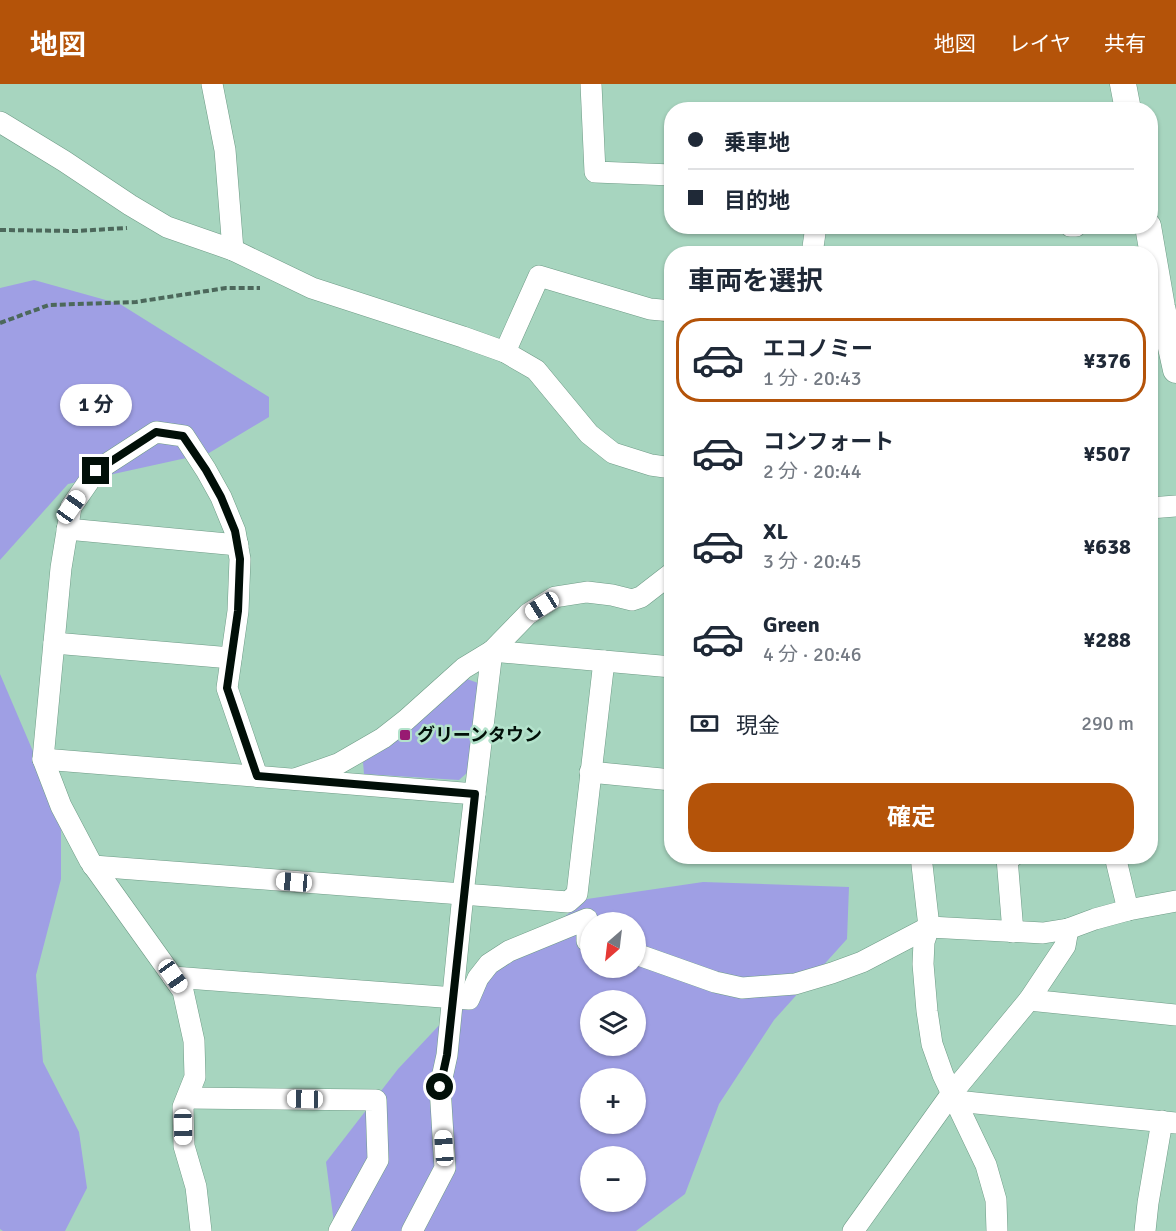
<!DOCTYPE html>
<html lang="ja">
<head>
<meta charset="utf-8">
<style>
	body { margin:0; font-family:Signika,"Noto Sans JP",sans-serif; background:#f6f6f7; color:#1f2937; height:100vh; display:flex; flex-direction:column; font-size:22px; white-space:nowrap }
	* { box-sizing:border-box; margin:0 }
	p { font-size:20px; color:#747a83 }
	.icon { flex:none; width:33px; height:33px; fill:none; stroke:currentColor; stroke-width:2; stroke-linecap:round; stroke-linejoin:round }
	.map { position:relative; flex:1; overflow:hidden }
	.sheet { position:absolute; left:664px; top:162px; width:494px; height:618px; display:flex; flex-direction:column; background:#fff; border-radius:24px; box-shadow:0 2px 4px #0004 }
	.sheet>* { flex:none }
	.hud { position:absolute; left:664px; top:18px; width:494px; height:132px; border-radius:24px; box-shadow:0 2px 4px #0004; display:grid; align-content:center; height:132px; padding:0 24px; background:#fff }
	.needle { width:39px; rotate:208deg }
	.fabs { position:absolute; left:580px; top:828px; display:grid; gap:12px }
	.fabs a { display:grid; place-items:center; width:66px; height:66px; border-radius:50%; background:#fff; box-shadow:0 2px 4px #0004; font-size:30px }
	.end { position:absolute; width:27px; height:27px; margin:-14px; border:8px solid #010f08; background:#fff; box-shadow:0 0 0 3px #fff }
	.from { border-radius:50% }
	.bubble { position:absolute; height:42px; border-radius:21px; background:#fff; box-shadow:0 2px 4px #0004; font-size:20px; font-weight:700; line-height:42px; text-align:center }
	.car { position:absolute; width:18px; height:36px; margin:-18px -9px; border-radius:8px; box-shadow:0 0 4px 2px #0007; background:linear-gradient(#fff 24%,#345 0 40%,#fff 0 76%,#345 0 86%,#fff 0) }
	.hud b { display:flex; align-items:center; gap:21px; height:57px; font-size:22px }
	.hud b+b { border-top:2px solid #e0e1e3 }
	.hud i { width:15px; height:15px; background:#1f2937 }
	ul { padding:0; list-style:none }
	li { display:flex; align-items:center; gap:18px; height:84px; margin:0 12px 9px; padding:0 12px; border:3px solid transparent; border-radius:24px }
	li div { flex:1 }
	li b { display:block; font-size:22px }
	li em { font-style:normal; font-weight:700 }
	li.active { border-color:#b45309 }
	li>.icon { width:54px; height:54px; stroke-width:1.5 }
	h2 { padding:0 24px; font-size:27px; line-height:72px }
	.pay { display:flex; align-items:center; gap:15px; height:66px; padding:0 24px; font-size:22px }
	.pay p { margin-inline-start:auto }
	.button { display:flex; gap:12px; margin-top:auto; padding:12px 24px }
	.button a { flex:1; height:69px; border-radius:24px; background:#b45309; color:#fff; font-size:24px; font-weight:700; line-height:69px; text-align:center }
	header { display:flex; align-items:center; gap:36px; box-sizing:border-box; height:84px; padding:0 30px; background:#b45309; color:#fff }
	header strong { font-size:28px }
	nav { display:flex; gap:33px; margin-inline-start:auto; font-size:21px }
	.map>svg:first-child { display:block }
	.green { fill:#9f9fe4; fill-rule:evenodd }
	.building { fill:#32b081; stroke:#5c8974; stroke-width:1.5 }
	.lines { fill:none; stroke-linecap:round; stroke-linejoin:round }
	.minor-casing { stroke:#6e9b86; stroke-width:22 }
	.tertiary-casing { stroke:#6e9b86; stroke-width:27 }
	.path { stroke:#4c685b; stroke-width:4; stroke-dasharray:6 3; stroke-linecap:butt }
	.minor { stroke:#fff; stroke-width:21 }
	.tertiary { stroke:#fff; stroke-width:26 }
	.route { stroke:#010f08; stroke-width:8 }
	.poi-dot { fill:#981a72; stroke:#b3e2cb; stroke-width:2 }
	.labels { text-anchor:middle; stroke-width:5; stroke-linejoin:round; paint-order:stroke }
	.poi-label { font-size:18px; font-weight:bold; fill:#010f08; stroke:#b3e2cb; text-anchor:start }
</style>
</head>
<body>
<header>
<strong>地図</strong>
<nav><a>地図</a><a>レイヤ</a><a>共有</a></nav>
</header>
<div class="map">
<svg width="1176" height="1147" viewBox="0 0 1176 1147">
	<rect width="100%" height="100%" fill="#a7d5bf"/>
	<!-- green -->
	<g class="green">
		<path d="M 34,196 L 120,220 L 269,313 L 269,333 L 209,369 L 68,400 L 0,476 L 0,204 Z"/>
		<path d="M 0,590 L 61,733 L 61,795 L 36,891 L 43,978 L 79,1048 L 87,1104 L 65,1147 L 3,1147 L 0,1145 Z"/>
		<path d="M 467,595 L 478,599 L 468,688 L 459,696 L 364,690 L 363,678 L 386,664 L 451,608 Z"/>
		<path d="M 703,798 L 849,803 L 847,855 L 774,936 L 719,1020 L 685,1110 L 636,1147 L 335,1147 L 326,1078 L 398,985 L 477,901 L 587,815 ZM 591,838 L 636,838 L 636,884 L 591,884 ZM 591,916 L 636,916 L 636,962 L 591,962 ZM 591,994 L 636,994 L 636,1040 L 591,1040 ZM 591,1072 L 636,1072 L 636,1118 L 591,1118 Z"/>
	</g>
	<!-- building -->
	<path class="building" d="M 1150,386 L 1155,386 L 1156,409 L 1150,409 Z"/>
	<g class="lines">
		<defs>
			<g id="minor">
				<path d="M 212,0 L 225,66 L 233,166"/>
				<path d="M 591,0 L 595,88 L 672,91"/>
				<path d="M 0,38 L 64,77 L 130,121 L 167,143 L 233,166 L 312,204 L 463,253 L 505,268 L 536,286 L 589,350 L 613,369 L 651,381 L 672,384"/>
				<path d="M 1070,142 L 1076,142"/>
				<path d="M 812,170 L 816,142"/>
				<path d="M 505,268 L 539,192 L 650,225 L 672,227"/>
				<path d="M 1150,424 L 1176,422"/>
				<path d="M 67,445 L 238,461"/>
				<path d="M 54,559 L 231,574"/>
				<path d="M 492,567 L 672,583"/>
				<path d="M 43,675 L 475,710"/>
				<path d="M 590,688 L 672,696"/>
				<path d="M 295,695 L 338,680 L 383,654 L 406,636 L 464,584 L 492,567 L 528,530 L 555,513 L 587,508 L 612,511 L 632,516 L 641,513 L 672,489"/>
				<path d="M 921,772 L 929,843 L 924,858 L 923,880 L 927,927 L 932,960 L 943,991 L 986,1081 L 996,1116 L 997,1147"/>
				<path d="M 1013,772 L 1007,774 L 1013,848"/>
				<path d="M 1115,772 L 1128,826"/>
				<path d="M 93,782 L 568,818 L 577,810 L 604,577"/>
				<path d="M 636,870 L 715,898 L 742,904 L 795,900 L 832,889 L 862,878 L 929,843 L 1043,849 L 1068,845 L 1095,835 L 1128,826 L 1176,817"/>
				<path d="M 173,893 L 469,915 L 478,894 L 489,880 L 509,867 L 587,835 L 587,857 L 591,858"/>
				<path d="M 1029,916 L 1176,931"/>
				<path d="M 187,1014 L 376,1016 L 378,1076 L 339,1147"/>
				<path d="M 956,1017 L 1176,1039"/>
				<path d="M 201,1147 L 196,1103 L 184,1062 L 183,1023 L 195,993 L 194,957 L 183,907 L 90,777 L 61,722 L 43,675 L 61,484 L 71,423 L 96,387 L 156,348 L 184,352 L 206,386 L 221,413 L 235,447 L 240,475 L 238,527 L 227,604 L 257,692"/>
				<path d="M 412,1147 L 445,1084 L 440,1003 L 447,971 L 463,810 L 492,567"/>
				<path d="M 853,1147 L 952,1009 L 1029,916 L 1065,862 L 1068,845"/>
				<path d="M 1145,1147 L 1148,1119 L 1162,1037"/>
			</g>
			<g id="tertiary">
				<path d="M 1123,0 L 1128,26"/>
				<path d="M 1148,142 L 1162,223 L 1176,286"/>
			</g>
		</defs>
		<!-- minor casing -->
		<use href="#minor" class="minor-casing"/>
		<!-- tertiary casing -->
		<use href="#tertiary" class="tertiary-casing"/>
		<!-- path -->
		<g class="path">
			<path d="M 0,146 L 76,147 L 127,144"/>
			<path d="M 0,239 L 49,221 L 136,218 L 226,204 L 260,204"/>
		</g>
		<!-- minor -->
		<use href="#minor" class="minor"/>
		<!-- tertiary -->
		<use href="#tertiary" class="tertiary"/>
	</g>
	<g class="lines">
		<!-- route -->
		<path class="route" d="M 96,387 L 156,348 L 183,352 L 206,386 L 221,413 L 235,447 L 240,475 L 238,527 L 227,604 L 257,692 L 475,710 L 447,971 L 440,1003"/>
	</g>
	<!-- markers -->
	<rect class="poi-dot" x="399" y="645" width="12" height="12" rx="3"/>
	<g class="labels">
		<!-- poi labels -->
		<g class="poi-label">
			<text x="417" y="657">グリーンタウン</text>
		</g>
	</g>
</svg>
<div class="fabs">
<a><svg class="needle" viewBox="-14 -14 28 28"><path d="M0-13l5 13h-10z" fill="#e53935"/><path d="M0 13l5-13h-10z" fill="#747a83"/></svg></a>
<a><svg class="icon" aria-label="layers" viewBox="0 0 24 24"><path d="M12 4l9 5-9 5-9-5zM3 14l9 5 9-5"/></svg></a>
<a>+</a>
<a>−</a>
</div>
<i class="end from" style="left:440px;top:1003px"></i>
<i class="end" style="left:96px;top:387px"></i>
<div class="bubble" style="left:60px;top:300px;width:72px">1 分</div>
<i class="car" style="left:71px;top:423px;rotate:35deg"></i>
<i class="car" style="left:542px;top:522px;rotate:238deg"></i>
<i class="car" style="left:294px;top:798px;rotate:275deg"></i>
<i class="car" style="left:173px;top:892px;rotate:145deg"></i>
<i class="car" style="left:305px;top:1015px;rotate:271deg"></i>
<i class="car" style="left:183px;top:1043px;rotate:179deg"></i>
<i class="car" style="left:444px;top:1064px;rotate:356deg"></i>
<div class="hud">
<b><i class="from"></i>乗車地</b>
<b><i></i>目的地</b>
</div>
<section class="sheet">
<h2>車両を選択</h2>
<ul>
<li class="active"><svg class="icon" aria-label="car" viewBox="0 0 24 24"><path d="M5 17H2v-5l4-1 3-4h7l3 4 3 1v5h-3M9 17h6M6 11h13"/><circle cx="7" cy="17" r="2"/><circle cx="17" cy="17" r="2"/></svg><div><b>エコノミー</b><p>1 分 · 20:43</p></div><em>¥376</em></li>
<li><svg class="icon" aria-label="car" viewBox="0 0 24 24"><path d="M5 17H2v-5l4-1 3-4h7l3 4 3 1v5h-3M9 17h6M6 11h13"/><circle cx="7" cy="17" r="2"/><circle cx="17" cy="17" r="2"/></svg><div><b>コンフォート</b><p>2 分 · 20:44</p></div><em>¥507</em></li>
<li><svg class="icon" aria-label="car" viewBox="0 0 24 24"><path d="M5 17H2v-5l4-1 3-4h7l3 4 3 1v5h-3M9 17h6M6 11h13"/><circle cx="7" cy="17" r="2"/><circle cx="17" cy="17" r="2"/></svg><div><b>XL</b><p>3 分 · 20:45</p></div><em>¥638</em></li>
<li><svg class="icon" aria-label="car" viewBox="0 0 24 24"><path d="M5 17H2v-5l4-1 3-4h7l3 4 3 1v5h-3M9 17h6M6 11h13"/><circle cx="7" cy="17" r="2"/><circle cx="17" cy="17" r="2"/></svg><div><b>Green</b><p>4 分 · 20:46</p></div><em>¥288</em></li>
</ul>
<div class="pay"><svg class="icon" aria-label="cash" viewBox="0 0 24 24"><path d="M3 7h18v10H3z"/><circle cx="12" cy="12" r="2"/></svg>現金<p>290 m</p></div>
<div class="button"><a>確定</a></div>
</section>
</div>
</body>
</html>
